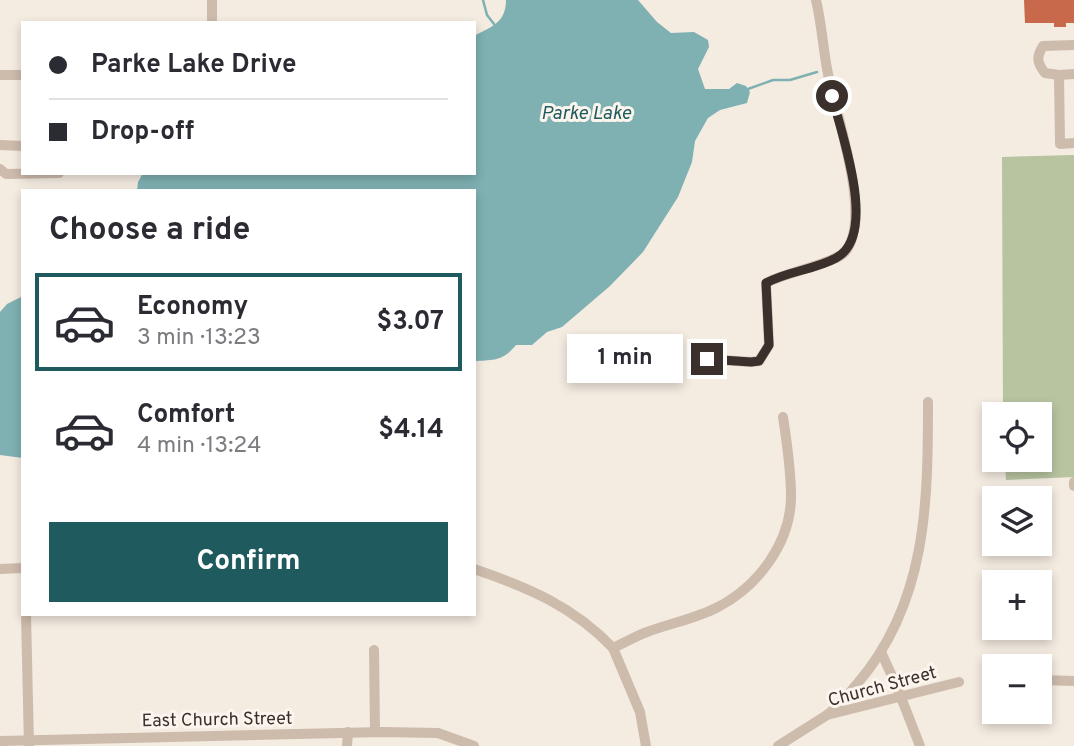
<!DOCTYPE html>
<html lang="en">
<head>
<meta charset="utf-8">
<style>
	body { margin:0; font-family:Overpass,sans-serif; background:#f2f2f3; color:#2b2b33; height:100vh; display:flex; flex-direction:column; font-size:26px; white-space:nowrap }
	* { box-sizing:border-box; margin:0 }
	p { font-size:23px; color:#7c7c81 }
	.icon { flex:none; width:38px; height:38px; fill:none; stroke:currentColor; stroke-width:2; stroke-linecap:round; stroke-linejoin:round }
	.map { position:relative; flex:1; overflow:hidden }
	.details { position:absolute; left:21px; top:189px; width:455px; height:427px; display:flex; flex-direction:column; background:#fff; border-radius:0px; box-shadow:0 4px 10px #0003 }
	.details>* { flex:none }
	.top-card { position:absolute; left:21px; top:21px; width:455px; height:154px; border-radius:0px; box-shadow:0 4px 10px #0003; display:grid; align-content:center; height:154px; padding:0 28px; background:#fff }
	.fabs { position:absolute; left:982px; top:402px; display:grid; gap:14px }
	.fabs a { display:grid; place-items:center; width:70px; height:70px; border-radius:0px; background:#fff; box-shadow:0 4px 10px #0003; font-size:35px }
	.end { position:absolute; width:32px; height:32px; margin:-16px; border:9px solid #3b302b; background:#fff; box-shadow:0 0 0 4px #fff }
	.from { border-radius:50% }
	.bubble { position:absolute; height:49px; border-radius:0px; background:#fff; box-shadow:0 4px 10px #0003; font-size:23px; font-weight:700; line-height:49px; text-align:center }
	.top-card b { display:flex; align-items:center; gap:24px; height:66px; font-size:26px }
	.top-card b+b { border-top:2px solid #e1e1e2 }
	.top-card i { width:18px; height:18px; background:#2b2b33 }
	ul { padding:0; list-style:none }
	li { display:flex; align-items:center; gap:21px; height:98px; margin:0 14px 10px; padding:0 14px; border:4px solid transparent; border-radius:0px }
	li div { flex:1 }
	li b { display:block; font-size:26px }
	li em { font-style:normal; font-weight:700 }
	li.on { border-color:#1f5a5e }
	li>.icon { width:63px; height:63px; stroke-width:1.5 }
	h2 { padding:0 28px; font-size:32px; line-height:84px }
	.cta { display:flex; gap:14px; margin-top:auto; padding:14px 28px }
	.cta a { flex:1; height:80px; border-radius:0px; background:#1f5a5e; color:#fff; font-size:28px; font-weight:700; line-height:80px; text-align:center }
	.map>svg:first-child { display:block }
	.green { fill:#b8c4a0 }
	.water { fill:#7fb0b2 }
	.lines { fill:none; stroke-linecap:round; stroke-linejoin:round }
	.stream { stroke:#7fb0b2; stroke-width:2.5 }
	.building { fill:#c8694b }
	.minor { stroke:#cdbbac; stroke-width:10 }
	.route { stroke:#3b302b; stroke-width:9 }
	.labels { text-anchor:middle; stroke-width:6; stroke-linejoin:round; paint-order:stroke }
	.street-label { font-size:18px; fill:#3b302b; stroke:#fbf5ee }
	.water-label { font-size:19px; font-style:italic; fill:#1f5a5e; stroke:#fbf5ee }
</style>
</head>
<body>
<div class="map">
<svg width="1074" height="746" viewBox="0 0 1074 746">
	<rect width="100%" height="100%" fill="#f4ebe1"/>
	<!-- green -->
	<path class="green" d="M 1074,155 L 1074,477 L 1006,480 L 1005,460 L 1040,460 L 1040,415 L 1003,415 L 1002,157 Z"/>
	<!-- water -->
	<g class="water">
		<path d="M 506,0 L 638,0 L 657,22 L 671,33 L 694,32 L 708,40 L 709,47 L 698,69 L 705,89 L 729,89 L 737,83 L 746,86 L 750,92 L 747,103 L 720,110 L 708,118 L 695,141 L 692,162 L 678,197 L 643,252 L 610,286 L 562,327 L 547,332 L 532,345 L 516,345 C 503,361 494,360 474,361 L 474,191 L 137,191 L 138,182 L 143,173 L 474,173 L 474,36 C 491,27 506,23 506,0 Z"/>
		<path d="M 23,296 L 23,458 L 0,455 L 0,312 L 7,304 Z"/>
	</g>
	<g class="lines">
		<!-- stream -->
		<g class="stream">
			<path d="M 483,0 L 487,15 L 494,24"/>
			<path d="M 748,89 L 773,80 L 790,80 L 817,72"/>
		</g>
	</g>
	<!-- building -->
	<path class="building" d="M 1024,0 L 1074,0 L 1074,23 L 1066,23 L 1066,27 L 1054,27 L 1054,23 L 1025,23 Z"/>
	<g class="lines">
		<!-- minor -->
		<g class="minor">
			<path d="M 212,0 L 212,23"/>
			<path d="M 1074,45 L 1043,46 C 1036,57 1037,63 1045,73 L 1059,75 L 1060,144 L 1074,143"/>
			<path d="M 0,75 L 23,75"/>
			<path d="M 1059,75 L 1074,74"/>
			<path d="M 0,145 L 23,146"/>
			<path d="M 0,169 L 6,174 L 59,173"/>
			<path d="M 707,359 L 751,362 L 759,361 L 769,345 L 766,283 C 785,272 834,264 845,252 C 873,219 836,115 828,74 C 823,50 822,25 816,0"/>
			<path d="M 1074,482 L 1074,486"/>
			<path d="M 0,569 L 23,568"/>
			<path d="M 474,569 C 528,587 574,607 613,648 C 624,643 636,636 647,632 C 671,623 695,619 718,607 C 758,586 791,543 791,496 C 791,470 787,443 783,417"/>
			<path d="M 26,614 L 29,746"/>
			<path d="M 613,648 L 640,712 L 646,746"/>
			<path d="M 374,650 L 375,732"/>
			<path d="M 881,652 L 897,687 L 920,746"/>
			<path d="M 1040,680 L 1074,681"/>
			<path d="M 827,715 C 839,706 848,695 857,684 C 927,603 928,503 928,402"/>
			<path d="M 0,741 L 382,732 L 438,733 L 474,746"/>
			<path d="M 347,746 L 348,732"/>
			<path d="M 778,746 L 827,715 L 959,682"/>
		</g>
	</g>
	<g class="lines">
		<!-- route -->
		<path class="route" d="M 707,359 L 751,362 L 759,361 L 769,345 L 766,283 C 788,271 814,270 836,258 C 879,235 841,133 832,96"/>
	</g>
	<g class="labels">
		<!-- street labels -->
		<g class="street-label">
			<text transform="translate(882 686) rotate(-15)" y="6">Church Street</text>
			<text transform="translate(217 719) rotate(-1)" y="6">East Church Street</text>
		</g>
		<!-- water labels -->
		<g class="water-label">
			<text x="586" y="119">Parke Lake</text>
		</g>
	</g>
</svg>
<div class="fabs">
<a><svg class="icon" aria-label="locate" viewBox="0 0 24 24"><circle cx="12" cy="12" r="6"/><path d="M12 2v4M12 18v4M2 12h4M18 12h4"/></svg></a>
<a><svg class="icon" aria-label="layers" viewBox="0 0 24 24"><path d="M12 4l9 5-9 5-9-5zM3 14l9 5 9-5"/></svg></a>
<a>+</a>
<a>−</a>
</div>
<i class="end from" style="left:832px;top:96px"></i>
<i class="end" style="left:707px;top:359px"></i>
<div class="bubble" style="left:567px;top:334px;width:116px">1 min</div>
<div class="top-card">
<b><i class="from"></i>Parke Lake Drive</b>
<b><i></i>Drop-off</b>
</div>
<section class="details">
<h2>Choose a ride</h2>
<ul>
<li class="on"><svg class="icon" aria-label="car" viewBox="0 0 24 24"><path d="M5 17H2v-5l4-1 3-4h7l3 4 3 1v5h-3M9 17h6M6 11h13"/><circle cx="7" cy="17" r="2"/><circle cx="17" cy="17" r="2"/></svg><div><b>Economy</b><p>3 min · 13:23</p></div><em>$3.07</em></li>
<li><svg class="icon" aria-label="car" viewBox="0 0 24 24"><path d="M5 17H2v-5l4-1 3-4h7l3 4 3 1v5h-3M9 17h6M6 11h13"/><circle cx="7" cy="17" r="2"/><circle cx="17" cy="17" r="2"/></svg><div><b>Comfort</b><p>4 min · 13:24</p></div><em>$4.14</em></li>
</ul>
<div class="cta"><a>Confirm</a></div>
</section>
</div>
</body>
</html>
